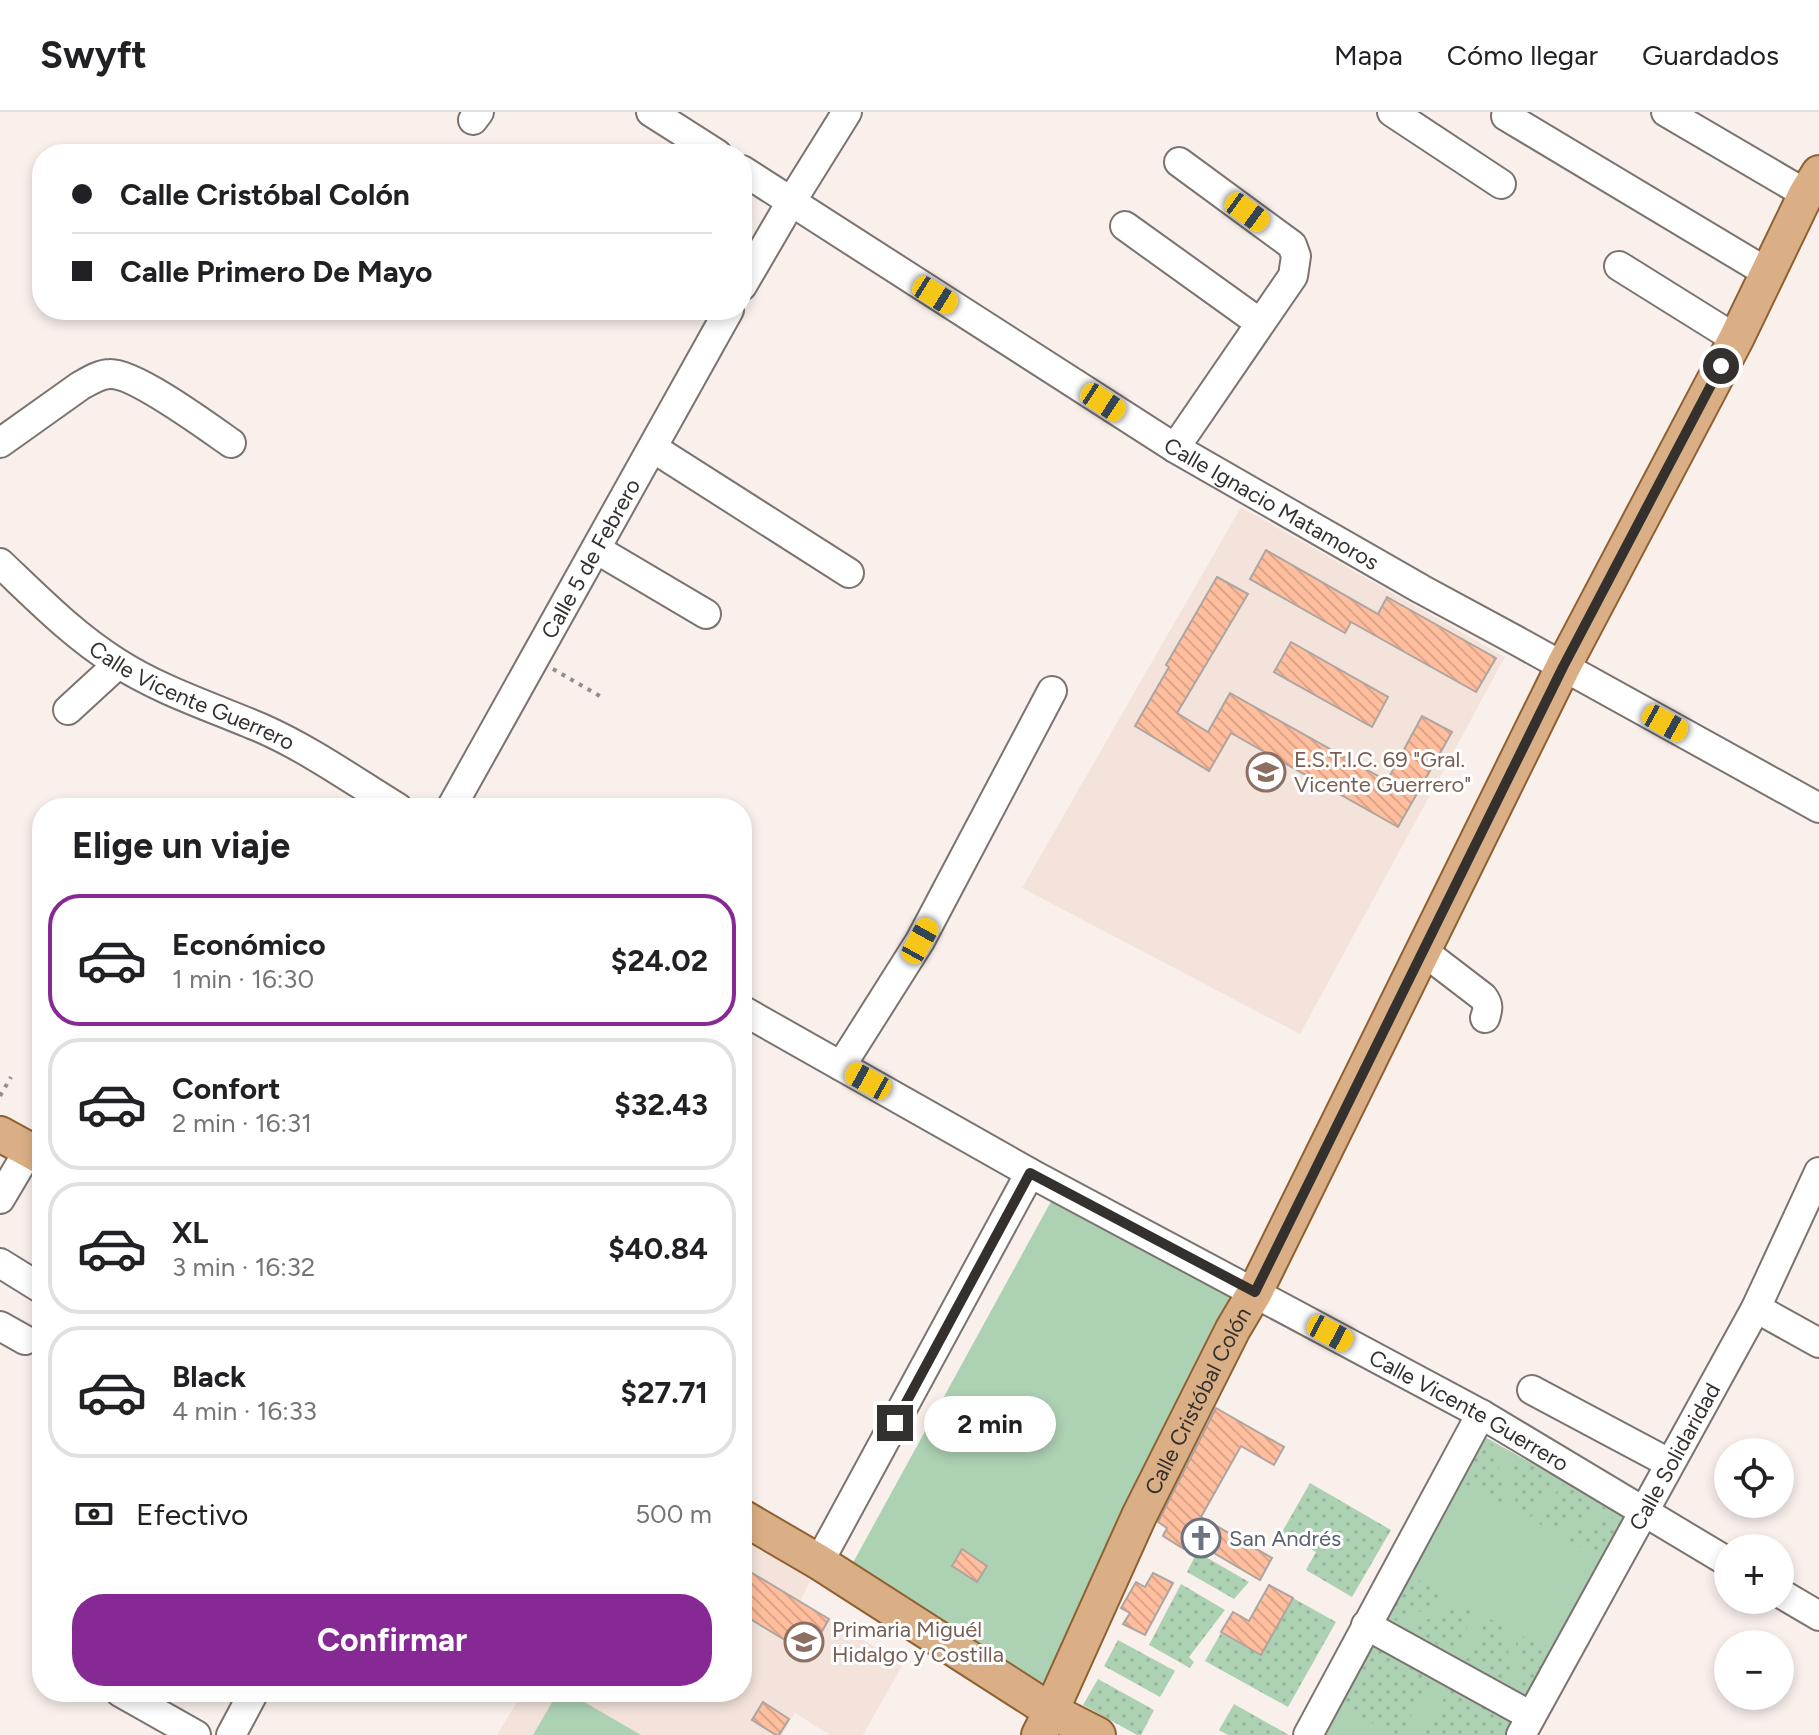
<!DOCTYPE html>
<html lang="es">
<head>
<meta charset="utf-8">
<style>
	body { margin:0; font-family:Figtree,sans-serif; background:#f6f6f6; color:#202124; height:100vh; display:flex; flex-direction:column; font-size:30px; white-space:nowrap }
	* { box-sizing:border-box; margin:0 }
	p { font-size:26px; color:#757577 }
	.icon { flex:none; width:44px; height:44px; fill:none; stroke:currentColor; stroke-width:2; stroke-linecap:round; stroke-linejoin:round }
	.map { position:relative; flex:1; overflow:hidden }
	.details { position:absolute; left:32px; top:686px; width:720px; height:904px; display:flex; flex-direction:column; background:#fff; border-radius:32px; box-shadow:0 4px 12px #0003 }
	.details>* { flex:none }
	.hud { position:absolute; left:32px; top:32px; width:720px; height:176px; border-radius:32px; box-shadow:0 4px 12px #0003; display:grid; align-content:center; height:176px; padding:0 40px; background:#fff }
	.tools { position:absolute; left:1714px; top:1326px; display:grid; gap:16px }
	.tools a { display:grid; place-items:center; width:80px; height:80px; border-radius:50%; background:#fff; box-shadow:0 4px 12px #0003; font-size:40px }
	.end { position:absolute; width:36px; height:36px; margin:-18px; border:10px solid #33302e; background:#fff; box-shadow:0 0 0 4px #fff }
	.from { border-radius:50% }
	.bubble { position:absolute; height:56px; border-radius:28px; background:#fff; box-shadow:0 4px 12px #0003; font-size:26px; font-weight:700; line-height:56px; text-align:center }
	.car { position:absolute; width:24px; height:48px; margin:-24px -12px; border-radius:10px; box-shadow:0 0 6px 2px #0007; background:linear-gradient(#f5c518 24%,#345 0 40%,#f5c518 0 76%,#345 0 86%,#f5c518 0) }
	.hud b { display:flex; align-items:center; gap:28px; height:76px; font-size:30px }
	.hud b+b { border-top:2px solid #e0e0e0 }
	.hud i { width:20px; height:20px; background:#202124 }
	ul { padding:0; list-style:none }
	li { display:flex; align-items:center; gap:24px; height:132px; margin:0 16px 12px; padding:0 24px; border:4px solid #e0e0e0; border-radius:32px }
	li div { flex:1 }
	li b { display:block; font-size:30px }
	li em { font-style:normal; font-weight:700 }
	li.active { border-color:#862994 }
	li>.icon { width:72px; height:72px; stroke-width:1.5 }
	h2 { padding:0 40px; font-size:36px; line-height:96px }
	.pay { display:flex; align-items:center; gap:20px; height:88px; padding:0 40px; font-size:30px }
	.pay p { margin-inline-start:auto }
	.button { display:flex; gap:16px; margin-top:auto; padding:16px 40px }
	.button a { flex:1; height:92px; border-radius:32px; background:#862994; color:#fff; font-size:32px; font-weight:700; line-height:92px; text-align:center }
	header { display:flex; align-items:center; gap:48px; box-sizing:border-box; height:112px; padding:0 40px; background:#fff; border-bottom:2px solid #e0e0e0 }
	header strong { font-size:38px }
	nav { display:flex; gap:44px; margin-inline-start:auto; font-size:28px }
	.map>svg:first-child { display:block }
	.built { fill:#f3e3db }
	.green { fill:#add1b3 }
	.garden { fill:url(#garden-dots) }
	.building { fill:url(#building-back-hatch); stroke:#aca5a1; stroke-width:2 }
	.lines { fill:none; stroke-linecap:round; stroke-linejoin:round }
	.minor-casing { stroke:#7a736f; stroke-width:32 }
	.major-casing { stroke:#8f6032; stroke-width:38 }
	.path { stroke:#948e8b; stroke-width:4; stroke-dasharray:4 6; stroke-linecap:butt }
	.minor { stroke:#fff; stroke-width:28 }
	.major { stroke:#daaf85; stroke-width:34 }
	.route { stroke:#33302e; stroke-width:10 }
	.labels { text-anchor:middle; stroke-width:6; stroke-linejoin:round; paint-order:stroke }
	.street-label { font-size:22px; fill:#33302e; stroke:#fff }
	.education-label { font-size:22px; fill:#785e54; stroke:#fff; text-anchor:start }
	.worship-label { font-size:22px; fill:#5b616d; stroke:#fff; text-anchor:start }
</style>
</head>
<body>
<header>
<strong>Swyft</strong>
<nav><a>Mapa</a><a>Cómo llegar</a><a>Guardados</a></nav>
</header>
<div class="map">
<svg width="1819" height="1623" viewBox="0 0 1819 1623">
	<defs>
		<pattern id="garden-dots" width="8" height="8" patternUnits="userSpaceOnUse" patternTransform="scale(2)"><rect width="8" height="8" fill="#add1b3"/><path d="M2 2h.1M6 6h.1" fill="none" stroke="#95b49a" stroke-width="1.8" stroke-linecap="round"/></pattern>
		<pattern id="building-back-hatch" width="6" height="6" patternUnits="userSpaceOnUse" patternTransform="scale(2)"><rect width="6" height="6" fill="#ffbe9e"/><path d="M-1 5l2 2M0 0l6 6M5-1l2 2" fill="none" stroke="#dba488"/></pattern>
	</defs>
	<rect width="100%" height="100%" fill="#f9f0ec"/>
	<!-- built -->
	<g class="built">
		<path d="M 1241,395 L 1505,545 L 1300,922 L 1022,776 Z"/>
		<path d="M 742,1427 L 811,1468 L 800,1490 L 903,1552 L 863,1623 L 830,1623 L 795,1601 L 782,1623 L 497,1623 L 523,1580 L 742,1580 Z"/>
	</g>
	<!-- green -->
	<g class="green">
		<path d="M 1054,1084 L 1241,1188 L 1046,1579 L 849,1458 Z"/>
		<path d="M 1483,1324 L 1631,1407 L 1511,1623 L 1318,1623 Z"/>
		<path d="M 558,1580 L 567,1580 L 641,1623 L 533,1623 Z"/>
	</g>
	<!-- garden -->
	<g class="garden">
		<path d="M 1484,1327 L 1494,1333 L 1507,1395 L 1461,1370 Z"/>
		<path d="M 1509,1341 L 1553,1366 L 1530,1407 L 1517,1400 Z"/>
		<path d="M 1310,1371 L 1391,1418 L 1352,1485 L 1306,1458 L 1316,1440 L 1282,1420 Z"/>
		<path d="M 1561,1371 L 1606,1396 L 1551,1419 L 1539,1412 Z"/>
		<path d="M 1618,1403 L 1625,1406 L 1602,1446 L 1562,1425 Z"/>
		<path d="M 1197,1440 L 1249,1470 L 1234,1487 L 1187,1460 Z"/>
		<path d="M 1411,1464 L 1453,1487 L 1394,1509 L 1388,1506 Z"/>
		<path d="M 1181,1472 L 1225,1498 L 1189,1545 L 1194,1550 L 1190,1556 L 1149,1533 Z"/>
		<path d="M 1293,1486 L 1336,1510 L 1288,1595 L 1205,1549 L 1221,1521 L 1261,1543 Z"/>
		<path d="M 1464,1493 L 1476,1499 L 1453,1541 L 1406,1516 Z"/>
		<path d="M 1488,1506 L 1505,1515 L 1513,1573 L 1465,1547 Z"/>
		<path d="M 1515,1520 L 1550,1540 L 1528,1581 L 1521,1577 Z"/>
		<path d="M 1118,1528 L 1175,1559 L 1160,1585 L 1104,1554 Z"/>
		<path d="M 1372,1531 L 1433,1566 L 1400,1623 L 1393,1623 L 1338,1591 Z"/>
		<path d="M 1098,1567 L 1154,1598 L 1141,1623 L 1137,1623 L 1083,1593 Z"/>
		<path d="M 1450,1576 L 1511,1611 L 1504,1623 L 1423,1623 Z"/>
		<path d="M 1234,1592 L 1289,1623 L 1228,1623 L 1219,1618 Z"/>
	</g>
	<!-- building -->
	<g class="building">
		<path d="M 1266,438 L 1378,502 L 1387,485 L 1496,546 L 1476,580 L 1351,510 L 1345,521 L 1250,467 Z"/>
		<path d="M 1217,465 L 1248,482 L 1177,601 L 1208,620 L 1230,581 L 1387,669 L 1422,604 L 1452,620 L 1398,715 L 1231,621 L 1209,659 L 1135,614 L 1169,555 L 1166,553 Z"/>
		<path d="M 1291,530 L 1388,585 L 1372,615 L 1274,560 Z"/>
		<path d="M 1216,1296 L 1284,1335 L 1274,1353 L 1241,1334 L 1201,1405 L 1272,1446 L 1260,1468 L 1190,1427 L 1184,1437 L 1163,1424 L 1167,1416 L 1158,1410 Z"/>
		<path d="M 962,1437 L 987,1454 L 977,1470 L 952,1454 Z"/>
		<path d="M 742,1455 L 829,1507 L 814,1533 L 799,1524 L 793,1533 L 742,1502 Z"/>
		<path d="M 1153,1461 L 1173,1471 L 1145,1523 L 1123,1512 L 1130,1501 L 1121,1496 L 1136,1470 L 1145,1475 Z"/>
		<path d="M 1269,1473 L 1293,1486 L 1261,1543 L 1221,1520 L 1233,1500 L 1249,1509 Z"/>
		<path d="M 763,1590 L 789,1607 L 779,1623 L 776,1623 L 752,1608 Z"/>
	</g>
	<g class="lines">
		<defs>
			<g id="minor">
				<path d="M 651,0 L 717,42"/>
				<path d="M 1392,0 L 1501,72"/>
				<path d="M 1666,0 L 1806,82"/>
				<path d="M 1506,4 L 1768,161"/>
				<path d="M 473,8 L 479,0"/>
				<path id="s1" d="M 742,58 L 1175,336 L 1421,477 L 1519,530 L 1819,696"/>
				<path d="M 1125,114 L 1260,211"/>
				<path d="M 1619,154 L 1736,227"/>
				<path d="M 742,174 L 791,90 L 847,0"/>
				<path d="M 0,331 L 80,274 C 89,269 100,262 110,262 C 135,261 208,315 231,331"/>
				<path d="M 653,336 L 849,461"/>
				<path d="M 1175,336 L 1293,164 L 1296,144 L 1292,133 L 1179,50"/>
				<path d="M 596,437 L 706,502"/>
				<path id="s2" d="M 0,451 C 37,486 73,523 116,550 C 161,579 212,595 261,616 C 309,637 354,669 398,696"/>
				<path d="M 68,598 L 118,552"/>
				<path id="s3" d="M 451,696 L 729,198"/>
				<path d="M 1423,839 L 1483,885 C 1489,893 1488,897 1485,906"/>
				<path id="s4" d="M 742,898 L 1030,1061 L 1481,1302 L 1728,1450"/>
				<path d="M 841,954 L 920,829 L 1052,579"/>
				<path d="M 0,1087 L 29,1038"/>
				<path d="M 0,1151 L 42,1177"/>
				<path d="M 1756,1196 L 1819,1231"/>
				<path d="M 0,1214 L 25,1228"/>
				<path d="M 1532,1278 L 1669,1351"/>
				<path d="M 819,1450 L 1030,1061"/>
				<path d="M 1780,1481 L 1819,1504"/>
				<path d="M 1366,1513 L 1531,1604"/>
				<path d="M 120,1580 L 196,1623"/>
				<path d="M 231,1623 L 254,1580"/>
				<path d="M 1308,1623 L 1481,1302"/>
				<path id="s5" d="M 1521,1623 L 1756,1196 L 1819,1060"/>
			</g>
			<g id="major">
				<path d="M 0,1022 L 42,1045"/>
				<path d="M 742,1405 L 819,1450 L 1051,1599 L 1098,1623"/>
				<path id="s6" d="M 1039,1623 L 1051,1599 L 1139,1404 L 1233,1217 L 1255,1180 L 1563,555 L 1736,227 L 1806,82 L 1819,61"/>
			</g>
		</defs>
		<!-- minor casing -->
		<use href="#minor" class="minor-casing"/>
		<!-- major casing -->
		<use href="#major" class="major-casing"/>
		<!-- path -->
		<g class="path">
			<path d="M 553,557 L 603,586"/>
			<path d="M 0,984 L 11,965"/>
		</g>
		<!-- minor -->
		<use href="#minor" class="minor"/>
		<!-- major -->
		<use href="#major" class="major"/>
	</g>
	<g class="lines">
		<!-- route -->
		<path class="route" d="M 895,1311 L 1030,1061 L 1255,1180 L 1563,555 L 1721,254"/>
	</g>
	<!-- icons -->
	<defs>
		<symbol id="school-ring" viewBox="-11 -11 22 22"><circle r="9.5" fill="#fff" stroke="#8d6e63" stroke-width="1.5"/><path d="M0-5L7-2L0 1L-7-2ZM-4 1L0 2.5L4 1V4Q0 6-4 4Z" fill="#8d6e63"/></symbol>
		<symbol id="church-ring" viewBox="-11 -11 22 22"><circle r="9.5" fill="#fff" stroke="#6b7280" stroke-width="1.5"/><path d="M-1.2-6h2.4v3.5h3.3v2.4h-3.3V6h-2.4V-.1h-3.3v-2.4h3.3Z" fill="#6b7280"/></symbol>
	</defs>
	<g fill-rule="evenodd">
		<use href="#school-ring" x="1244" y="638" width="44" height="44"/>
		<use href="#church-ring" x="1179" y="1404" width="44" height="44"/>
		<use href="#school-ring" x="782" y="1508" width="44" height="44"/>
	</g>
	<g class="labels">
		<!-- street labels -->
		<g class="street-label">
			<text dy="8" stroke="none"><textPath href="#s1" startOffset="626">Calle Ignacio Matamoros</textPath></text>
			<text dy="8" stroke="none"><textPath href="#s3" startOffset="286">Calle 5 de Febrero</textPath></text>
			<text dy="8" stroke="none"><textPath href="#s2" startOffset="236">Calle Vicente Guerrero</textPath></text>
			<text dy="8" stroke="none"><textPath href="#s6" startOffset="370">Calle Cristóbal Colón</textPath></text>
			<text dy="8" stroke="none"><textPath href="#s4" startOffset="830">Calle Vicente Guerrero</textPath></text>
			<text dy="8" stroke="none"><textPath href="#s5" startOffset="318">Calle Solidaridad</textPath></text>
		</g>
		<!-- education labels -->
		<g class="education-label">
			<text x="1294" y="655">E.S.T.I.C. 69 "Gral.<tspan x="1294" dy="25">Vicente Guerrero"</tspan></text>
			<text x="832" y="1525">Primaria Miguél<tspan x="832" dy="25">Hidalgo y Costilla</tspan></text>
		</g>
		<!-- worship labels -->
		<g class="worship-label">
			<text x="1229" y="1434">San Andrés</text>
		</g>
	</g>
</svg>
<div class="tools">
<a><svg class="icon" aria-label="locate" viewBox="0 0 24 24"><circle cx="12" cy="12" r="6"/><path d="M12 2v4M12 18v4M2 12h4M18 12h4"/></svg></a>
<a>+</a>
<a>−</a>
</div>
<i class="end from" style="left:1721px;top:254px"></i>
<i class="end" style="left:895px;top:1311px"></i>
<div class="bubble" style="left:924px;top:1284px;width:132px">2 min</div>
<i class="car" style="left:1247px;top:100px;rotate:126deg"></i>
<i class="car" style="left:935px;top:183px;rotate:122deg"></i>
<i class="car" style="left:1103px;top:290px;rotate:123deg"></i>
<i class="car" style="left:1665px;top:611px;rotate:119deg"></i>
<i class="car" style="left:920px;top:829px;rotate:29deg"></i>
<i class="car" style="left:868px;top:969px;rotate:299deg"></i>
<i class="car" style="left:1330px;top:1221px;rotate:118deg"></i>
<div class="hud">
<b><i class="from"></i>Calle Cristóbal Colón</b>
<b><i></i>Calle Primero De Mayo</b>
</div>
<section class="details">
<h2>Elige un viaje</h2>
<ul>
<li class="active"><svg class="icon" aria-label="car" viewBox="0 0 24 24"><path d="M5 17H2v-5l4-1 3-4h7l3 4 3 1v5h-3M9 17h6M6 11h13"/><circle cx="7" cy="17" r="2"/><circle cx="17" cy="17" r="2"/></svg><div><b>Económico</b><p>1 min · 16:30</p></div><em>$24.02</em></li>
<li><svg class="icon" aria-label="car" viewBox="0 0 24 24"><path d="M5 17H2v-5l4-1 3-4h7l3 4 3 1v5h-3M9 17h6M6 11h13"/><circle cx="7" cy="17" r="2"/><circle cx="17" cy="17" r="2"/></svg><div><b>Confort</b><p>2 min · 16:31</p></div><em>$32.43</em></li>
<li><svg class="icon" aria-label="car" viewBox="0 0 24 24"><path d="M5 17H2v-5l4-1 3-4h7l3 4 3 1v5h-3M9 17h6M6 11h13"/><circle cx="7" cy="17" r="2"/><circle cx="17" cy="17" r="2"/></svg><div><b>XL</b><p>3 min · 16:32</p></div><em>$40.84</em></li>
<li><svg class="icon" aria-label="car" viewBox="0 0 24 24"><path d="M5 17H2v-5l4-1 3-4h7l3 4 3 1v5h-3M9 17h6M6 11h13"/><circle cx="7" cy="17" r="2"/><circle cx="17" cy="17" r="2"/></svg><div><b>Black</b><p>4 min · 16:33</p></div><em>$27.71</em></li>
</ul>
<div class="pay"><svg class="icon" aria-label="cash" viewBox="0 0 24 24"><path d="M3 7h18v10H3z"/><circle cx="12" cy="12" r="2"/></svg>Efectivo<p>500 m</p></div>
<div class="button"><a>Confirmar</a></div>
</section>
</div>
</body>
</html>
